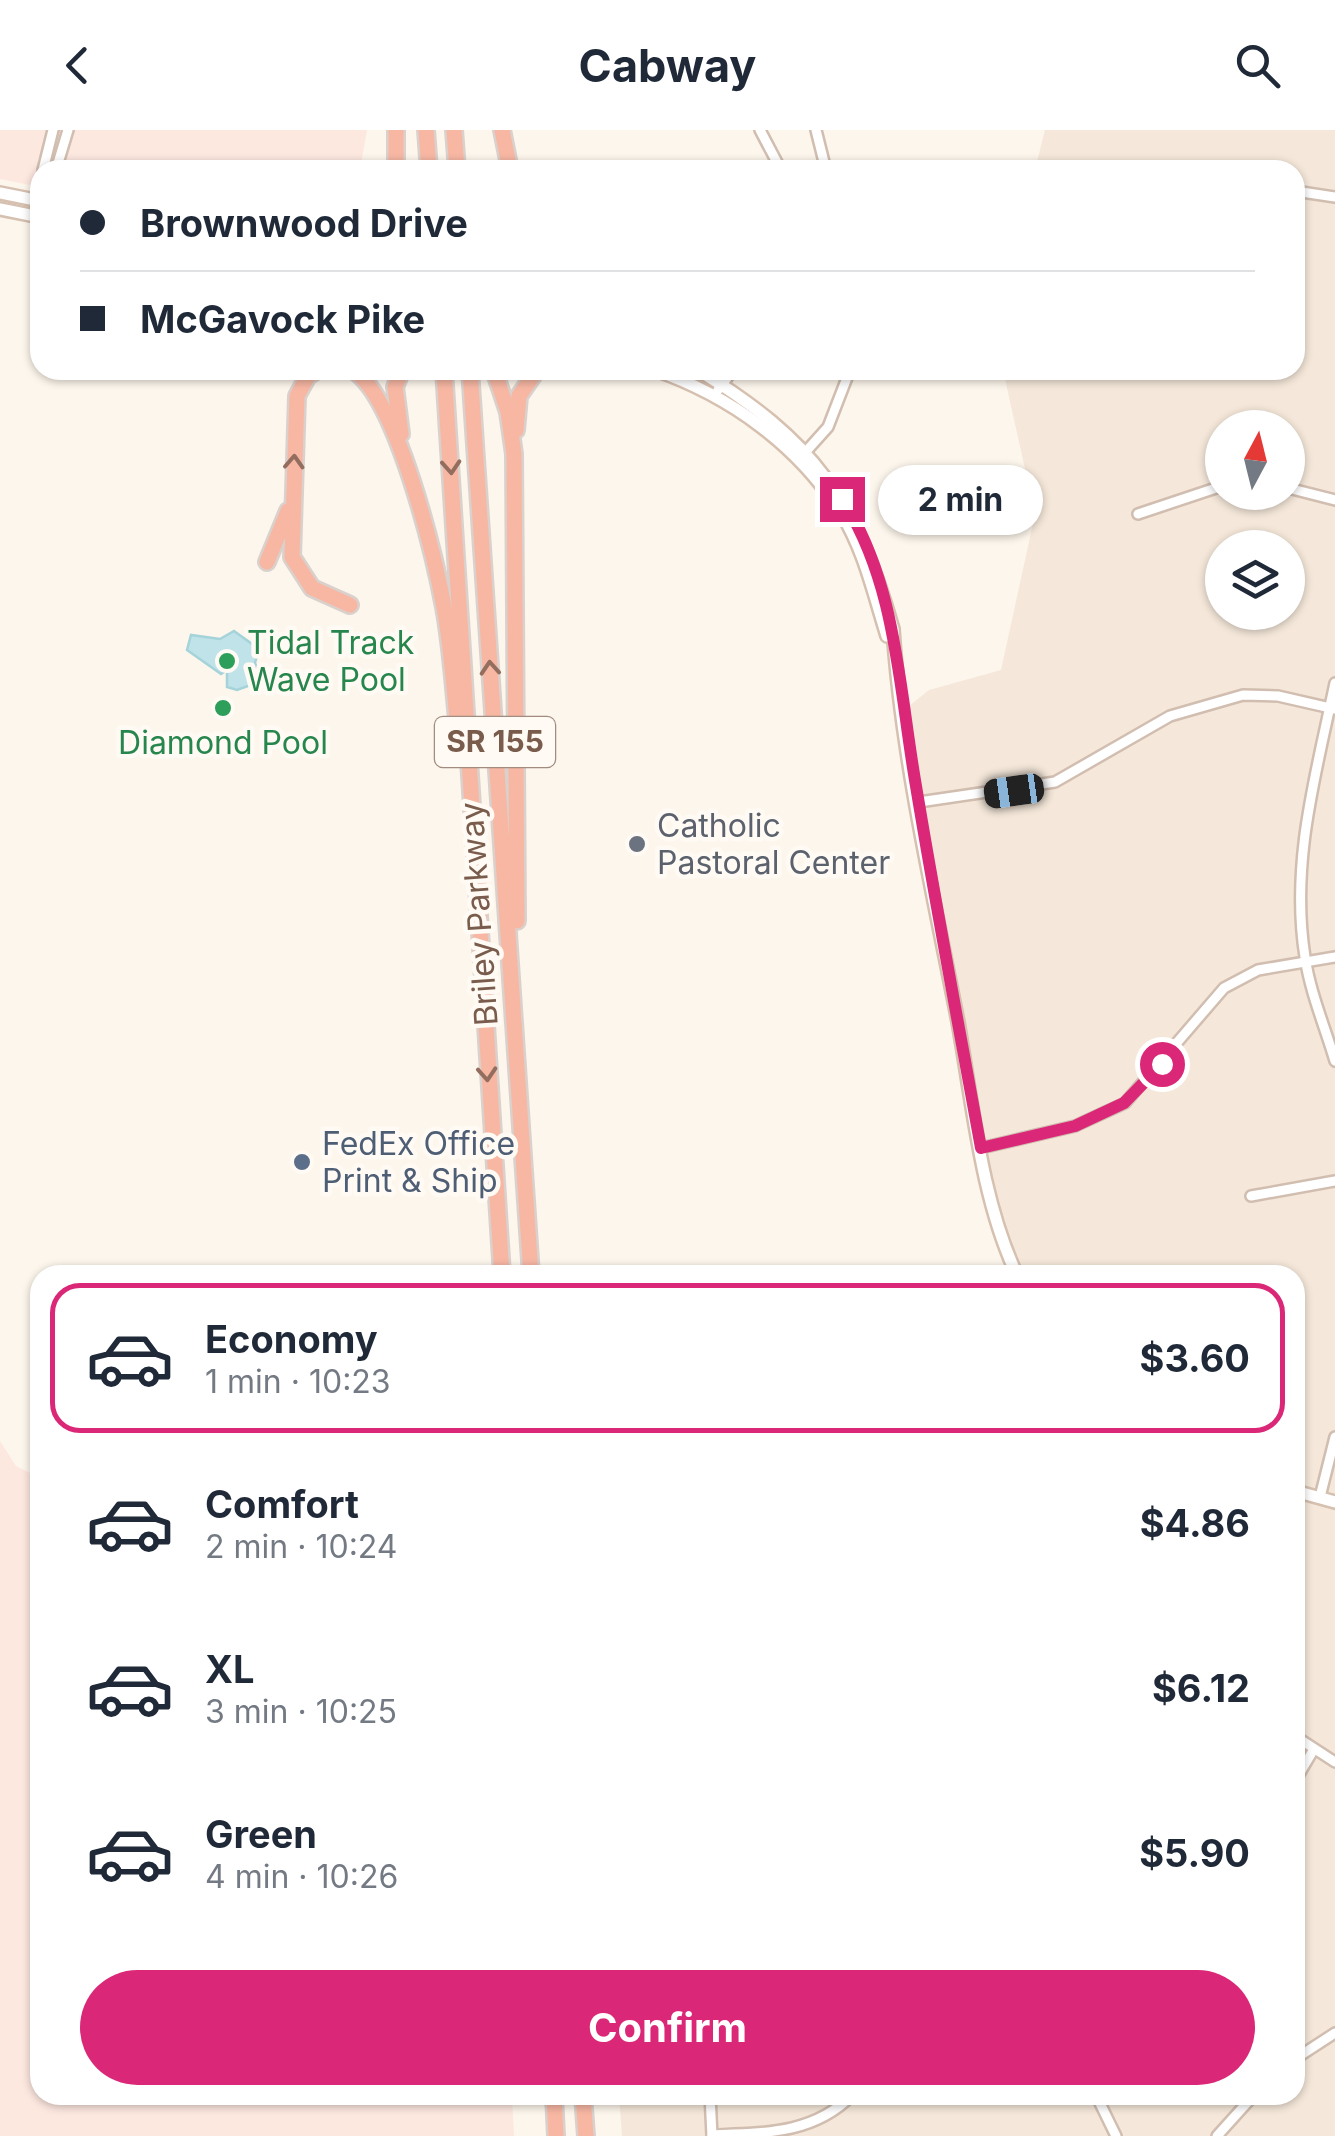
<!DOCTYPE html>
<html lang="en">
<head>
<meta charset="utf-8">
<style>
	body { margin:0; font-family:Inter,sans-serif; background:#f2f2f3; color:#1f2937; height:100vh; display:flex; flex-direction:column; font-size:38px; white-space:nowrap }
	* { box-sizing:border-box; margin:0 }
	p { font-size:32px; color:#747a83 }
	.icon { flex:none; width:55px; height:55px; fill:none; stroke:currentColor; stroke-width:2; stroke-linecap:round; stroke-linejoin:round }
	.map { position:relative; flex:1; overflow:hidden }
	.details { position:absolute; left:30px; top:1135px; width:1275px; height:840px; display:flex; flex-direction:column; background:#fff; border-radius:30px; box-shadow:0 2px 8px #0004 }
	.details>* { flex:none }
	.banner { position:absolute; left:30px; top:30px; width:1275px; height:220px; border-radius:30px; box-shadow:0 2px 8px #0004; display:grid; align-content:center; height:220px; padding:0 50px; background:#fff }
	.needle { width:65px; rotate:7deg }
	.fabs { position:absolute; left:1205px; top:280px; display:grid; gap:20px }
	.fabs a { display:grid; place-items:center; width:100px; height:100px; border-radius:50%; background:#fff; box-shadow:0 2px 8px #0004; font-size:50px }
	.end { position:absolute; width:45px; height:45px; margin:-22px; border:12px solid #db2777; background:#fff; box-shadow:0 0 0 5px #fff }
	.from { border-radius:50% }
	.bubble { position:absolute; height:70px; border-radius:35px; background:#fff; box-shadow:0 2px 8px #0004; font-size:32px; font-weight:700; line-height:70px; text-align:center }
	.car { position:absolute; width:30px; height:60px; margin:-30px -15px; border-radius:12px; box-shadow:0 0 8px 2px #0007; background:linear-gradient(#222 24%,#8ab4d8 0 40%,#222 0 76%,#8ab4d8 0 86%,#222 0) }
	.banner b { display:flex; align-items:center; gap:35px; height:95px; font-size:38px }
	.banner b+b { border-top:2px solid #e0e1e3 }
	.banner i { width:25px; height:25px; background:#1f2937 }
	ul { padding:18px 0 0; list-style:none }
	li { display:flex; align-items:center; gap:30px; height:150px; margin:0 20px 15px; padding:0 30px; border:5px solid transparent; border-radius:30px }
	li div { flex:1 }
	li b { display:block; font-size:38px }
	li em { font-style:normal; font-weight:700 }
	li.current { border-color:#db2777 }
	li>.icon { width:90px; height:90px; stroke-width:1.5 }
	.primary-button { display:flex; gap:20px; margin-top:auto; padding:20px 50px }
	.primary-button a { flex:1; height:115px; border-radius:60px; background:#db2777; color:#fff; font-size:40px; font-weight:700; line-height:115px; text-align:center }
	header { display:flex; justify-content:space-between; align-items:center; height:130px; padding:0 50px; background:#fff; font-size:45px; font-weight:700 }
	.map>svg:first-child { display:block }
	.residential { fill:#f5e8da; fill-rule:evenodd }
	.commercial { fill:#fde8e0 }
	.water { fill:#bfe3e8; stroke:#a5d3da; stroke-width:2.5 }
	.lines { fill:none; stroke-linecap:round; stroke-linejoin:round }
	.street-casing { stroke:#d1beb0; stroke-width:14 }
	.secondary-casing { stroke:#d6c0b0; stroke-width:16 }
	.highway-casing { stroke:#dad1cd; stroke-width:20 }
	.street { stroke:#fff; stroke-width:9 }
	.secondary { stroke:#fff; stroke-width:11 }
	.highway { stroke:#f7b7a3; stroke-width:15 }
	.oneway { stroke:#936e5e }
	.route { stroke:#db2777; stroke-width:12 }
	.leisure-dot { fill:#2e9e5b; stroke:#fffaf3; stroke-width:4 }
	.worship-dot { fill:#6b7280; stroke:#fffaf3; stroke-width:4 }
	.service-dot { fill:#5c6f8a; stroke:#fffaf3; stroke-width:4 }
	.labels { text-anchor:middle; stroke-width:9; stroke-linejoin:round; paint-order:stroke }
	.shield { fill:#fffaf3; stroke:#a28b7f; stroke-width:2.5 }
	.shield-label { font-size:30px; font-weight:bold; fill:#7a5c4d }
	.leisure-label { font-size:32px; fill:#27864d; stroke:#fffaf3; text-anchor:start }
	.worship-label { font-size:32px; fill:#5b616d; stroke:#fffaf3; text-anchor:start }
	.street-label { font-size:32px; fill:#7a5c4d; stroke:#fffaf3 }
	.service-label { font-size:32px; fill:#4e5e75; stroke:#fffaf3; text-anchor:start }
</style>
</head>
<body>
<header><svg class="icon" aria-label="back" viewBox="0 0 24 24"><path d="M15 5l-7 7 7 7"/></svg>Cabway<svg class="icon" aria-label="search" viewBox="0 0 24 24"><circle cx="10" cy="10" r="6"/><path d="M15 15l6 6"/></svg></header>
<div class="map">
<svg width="1335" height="2006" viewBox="0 0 1335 2006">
	<rect width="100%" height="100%" fill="#fdf6ec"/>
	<!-- residential -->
	<path class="residential" d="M 1045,0 L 1335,0 L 1335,2006 L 622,2006 L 619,1965 L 1295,1965 L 1295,1145 L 1022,1145 L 1009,1115 L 981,1018 L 904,580 L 929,560 L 1001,540 L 1035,384 L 1003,240 L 1295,240 L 1295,40 L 1035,40 ZM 1222,298 L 1288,298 L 1288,362 L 1222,362 ZM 1222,418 L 1288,418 L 1288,482 L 1222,482 Z"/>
	<!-- commercial -->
	<g class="commercial">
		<path d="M 0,0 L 367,0 L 360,40 L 40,40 L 40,57 L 0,49 Z"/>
		<path d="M 0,1311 L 16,1336 L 40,1348 L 40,1965 L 512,1965 L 514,2006 L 0,2006 Z"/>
	</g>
	<!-- water -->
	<path class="water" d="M 234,501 L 259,519 L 255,533 L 262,551 L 237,560 L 227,557 L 227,540 L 221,544 L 187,520 L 191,505 L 220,509 Z"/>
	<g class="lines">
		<defs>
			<g id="street">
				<path d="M 760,0 L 781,40"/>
				<path d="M 816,0 L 826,40"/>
				<path d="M 43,40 L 53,0"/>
				<path d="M 56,40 L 68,0"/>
				<path d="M 1295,61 L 1335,67"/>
				<path d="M 35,72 L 40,51"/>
				<path d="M 718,260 L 733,240"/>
				<path d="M 801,327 L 828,297 L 850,240"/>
				<path d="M 1288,358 L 1335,370"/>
				<path d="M 1138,384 L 1222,356"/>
				<path d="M 1335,553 C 1316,644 1290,733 1305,827 C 1310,862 1325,897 1335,931"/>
				<path d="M 919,672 L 1055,652 L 1170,586 L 1243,565 L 1278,566 L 1335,579"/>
				<path d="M 981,1018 L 1075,996 L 1125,973 L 1224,858 L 1258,840 L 1335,827"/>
				<path d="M 1251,1066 L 1335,1051"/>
				<path d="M 1320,1367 L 1335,1307"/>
				<path d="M 1295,1606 L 1335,1632"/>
				<path d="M 1295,1651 L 1314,1619"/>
				<path d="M 1295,1929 L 1335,1903"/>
				<path d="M 710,1965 L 712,2006"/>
				<path d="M 1096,1965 L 1116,2006"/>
				<path d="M 712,2005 C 764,2003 814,2004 852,1965"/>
				<path d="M 1217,2006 L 1254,1965"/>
			</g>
			<g id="secondary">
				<path d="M 0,63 L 40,71"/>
				<path d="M 0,79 L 40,87"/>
				<path d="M 655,240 C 730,266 798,315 841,383 C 864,419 874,465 887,506"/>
				<path d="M 698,240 C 813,310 856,369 893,499 C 902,630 933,763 958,892 C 973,975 981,1069 1017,1145"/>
				<path d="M 1295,1361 L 1335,1372"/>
			</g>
			<g id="highway">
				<path d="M 426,0 L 429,40"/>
				<path d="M 454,0 L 457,40"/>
				<path d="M 502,0 L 510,40"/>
				<path d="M 396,40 L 396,0"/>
				<path d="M 318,240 L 308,246 L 297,266 L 292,427 L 312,458 L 350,475"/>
				<path d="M 353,240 C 397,268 434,424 444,477 C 452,520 454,565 459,608"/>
				<path d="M 444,240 L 502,1145"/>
				<path d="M 470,240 L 531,1145"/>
				<path d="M 494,240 L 508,282 L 514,324 L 517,791"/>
				<path d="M 516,300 L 519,266 L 537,240"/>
				<path d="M 401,304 L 395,257 L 402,240"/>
				<path d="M 267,432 L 288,381"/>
				<path d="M 554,1965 L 556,2006"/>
				<path d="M 583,1965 L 586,2006"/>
			</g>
		</defs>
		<!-- street casing -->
		<use href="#street" class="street-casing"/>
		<!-- secondary casing -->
		<use href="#secondary" class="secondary-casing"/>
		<!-- highway casing -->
		<use href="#highway" class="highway-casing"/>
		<!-- street -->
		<use href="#street" class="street"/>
		<!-- secondary -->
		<use href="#secondary" class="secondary"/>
		<!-- highway -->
		<use href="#highway" class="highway"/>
	</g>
	<!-- one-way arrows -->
	<defs><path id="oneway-chevron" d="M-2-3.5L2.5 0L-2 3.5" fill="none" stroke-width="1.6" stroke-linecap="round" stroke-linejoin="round" transform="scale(2.5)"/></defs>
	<g class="oneway">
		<use href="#oneway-chevron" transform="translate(294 332) rotate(-87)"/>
		<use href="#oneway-chevron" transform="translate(451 337) rotate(86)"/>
		<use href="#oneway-chevron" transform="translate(490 538) rotate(-94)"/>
		<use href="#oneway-chevron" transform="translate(487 944) rotate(86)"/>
	</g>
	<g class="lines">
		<!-- route -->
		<path class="route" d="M 842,369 C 897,453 899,560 916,656 C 936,777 959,897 981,1018 L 1075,996 L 1124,973 L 1162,934"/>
	</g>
	<!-- markers -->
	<g class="leisure-dot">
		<circle cx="227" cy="531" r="10"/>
		<circle cx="223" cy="578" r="10"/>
	</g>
	<circle class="worship-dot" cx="637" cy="714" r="10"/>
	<circle class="service-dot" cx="302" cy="1032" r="10"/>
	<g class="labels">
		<!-- shield labels -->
		<rect class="shield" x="435" y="587" width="120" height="50" rx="8"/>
		<g class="shield-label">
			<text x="495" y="622">SR 155</text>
		</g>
		<!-- leisure labels -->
		<g class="leisure-label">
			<text x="247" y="524">Tidal Track<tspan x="247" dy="37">Wave Pool</tspan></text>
			<text x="223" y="624" text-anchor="middle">Diamond Pool</text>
		</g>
		<!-- worship labels -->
		<g class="worship-label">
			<text x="657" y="707">Catholic<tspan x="657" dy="37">Pastoral Center</tspan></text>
		</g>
		<!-- street labels -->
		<g class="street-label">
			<text transform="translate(479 784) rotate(-94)" y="11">Briley Parkway</text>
		</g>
		<!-- service labels -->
		<g class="service-label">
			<text x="322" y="1025">FedEx Office<tspan x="322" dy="37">Print &amp; Ship</tspan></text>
		</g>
	</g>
</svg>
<div class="fabs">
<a><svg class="needle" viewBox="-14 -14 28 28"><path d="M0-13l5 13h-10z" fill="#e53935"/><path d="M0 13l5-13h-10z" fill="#747a83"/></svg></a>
<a><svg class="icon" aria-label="layers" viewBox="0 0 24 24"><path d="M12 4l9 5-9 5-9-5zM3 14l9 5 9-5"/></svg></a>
</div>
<i class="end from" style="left:1162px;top:934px"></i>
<i class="end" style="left:842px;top:369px"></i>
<div class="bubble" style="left:878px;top:335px;width:165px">2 min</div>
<i class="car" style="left:1014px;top:661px;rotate:262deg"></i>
<div class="banner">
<b><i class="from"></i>Brownwood Drive</b>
<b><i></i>McGavock Pike</b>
</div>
<section class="details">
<ul>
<li class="current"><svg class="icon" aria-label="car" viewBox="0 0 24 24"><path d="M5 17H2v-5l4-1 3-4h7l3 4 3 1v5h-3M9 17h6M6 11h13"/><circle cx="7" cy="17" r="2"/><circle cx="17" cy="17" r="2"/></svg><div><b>Economy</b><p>1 min · 10:23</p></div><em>$3.60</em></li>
<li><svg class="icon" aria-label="car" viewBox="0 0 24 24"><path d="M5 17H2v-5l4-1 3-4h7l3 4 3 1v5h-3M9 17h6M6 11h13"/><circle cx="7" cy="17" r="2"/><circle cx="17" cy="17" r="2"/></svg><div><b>Comfort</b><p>2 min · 10:24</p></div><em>$4.86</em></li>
<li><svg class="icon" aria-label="car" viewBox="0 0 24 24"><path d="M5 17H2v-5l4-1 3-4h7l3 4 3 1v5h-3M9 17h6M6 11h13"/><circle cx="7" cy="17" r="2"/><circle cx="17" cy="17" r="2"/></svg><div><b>XL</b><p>3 min · 10:25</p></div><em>$6.12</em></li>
<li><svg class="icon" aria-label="car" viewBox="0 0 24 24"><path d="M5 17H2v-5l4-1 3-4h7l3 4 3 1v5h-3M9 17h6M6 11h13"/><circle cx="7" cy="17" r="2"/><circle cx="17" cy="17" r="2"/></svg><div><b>Green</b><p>4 min · 10:26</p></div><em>$5.90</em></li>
</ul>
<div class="primary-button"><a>Confirm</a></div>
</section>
</div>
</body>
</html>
